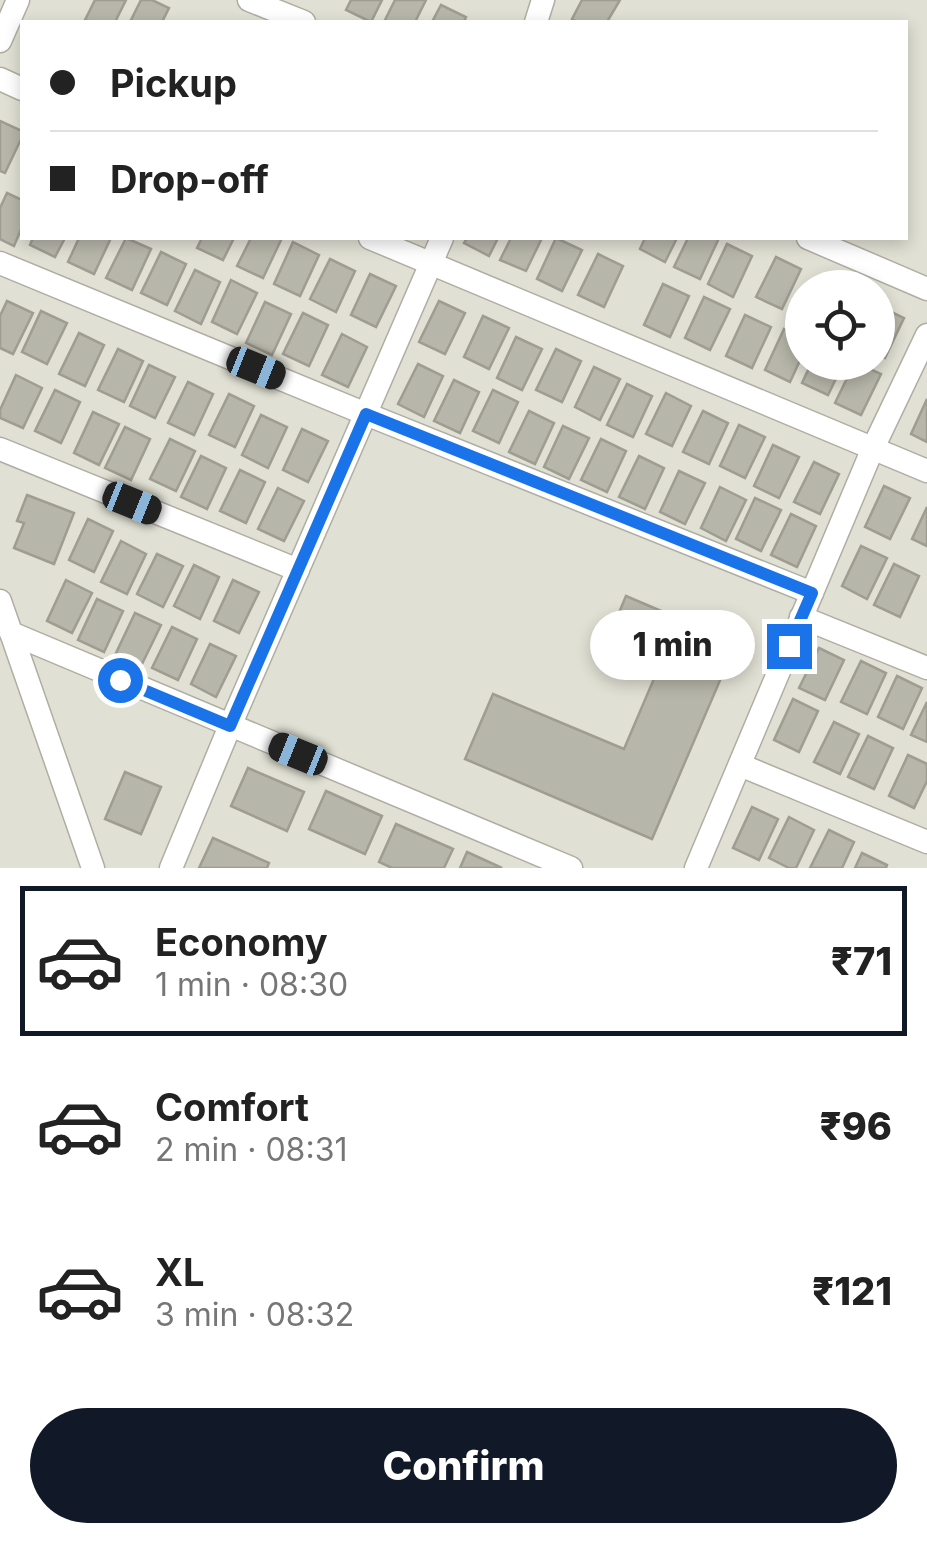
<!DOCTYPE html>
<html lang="en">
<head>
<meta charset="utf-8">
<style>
	body { margin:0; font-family:Inter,sans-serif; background:#f2f2f2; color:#222; height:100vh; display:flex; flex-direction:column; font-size:38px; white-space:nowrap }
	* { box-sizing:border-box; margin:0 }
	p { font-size:32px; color:#767676 }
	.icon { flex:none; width:55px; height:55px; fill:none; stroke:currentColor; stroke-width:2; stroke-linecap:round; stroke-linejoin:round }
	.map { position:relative; height:868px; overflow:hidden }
	.details { display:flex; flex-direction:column; background:#fff; flex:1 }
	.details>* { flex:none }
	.guide { position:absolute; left:20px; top:20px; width:888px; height:220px; border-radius:0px; box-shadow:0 5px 15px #0003; display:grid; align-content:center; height:220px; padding:0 30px; background:#fff }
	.buttons { position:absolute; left:785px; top:270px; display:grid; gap:20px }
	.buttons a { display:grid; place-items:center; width:110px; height:110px; border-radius:50%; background:#fff; box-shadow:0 5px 15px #0003; font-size:50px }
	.end { position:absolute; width:45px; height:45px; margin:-22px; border:12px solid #1a73e8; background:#fff; box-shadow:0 0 0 5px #fff }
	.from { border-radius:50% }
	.bubble { position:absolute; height:70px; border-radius:35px; background:#fff; box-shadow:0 5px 15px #0003; font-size:32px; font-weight:800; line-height:70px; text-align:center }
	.car { position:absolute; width:30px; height:60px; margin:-30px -15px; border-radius:12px; box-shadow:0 0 8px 2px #0007; background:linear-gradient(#222 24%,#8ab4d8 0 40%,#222 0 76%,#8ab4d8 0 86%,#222 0) }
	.guide b { display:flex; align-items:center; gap:35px; height:95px; font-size:38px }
	.guide b+b { border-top:2px solid #e0e0e0 }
	.guide i { width:25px; height:25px; background:#222 }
	ul { padding:18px 0 0; list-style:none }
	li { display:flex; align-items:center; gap:30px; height:150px; margin:0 20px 15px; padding:0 10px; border:5px solid transparent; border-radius:0px }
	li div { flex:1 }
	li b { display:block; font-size:38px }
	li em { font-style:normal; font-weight:800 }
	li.on { border-color:#111827 }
	li>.icon { width:90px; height:90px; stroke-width:1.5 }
	.button { display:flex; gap:20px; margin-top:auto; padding:20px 30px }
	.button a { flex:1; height:115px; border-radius:60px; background:#111827; color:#fff; font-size:40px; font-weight:800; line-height:115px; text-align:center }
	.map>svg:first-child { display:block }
	.building { fill:#b7b6aa; stroke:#9f9d92; stroke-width:2.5 }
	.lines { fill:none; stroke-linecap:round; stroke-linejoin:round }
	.street-casing { stroke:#b0aea3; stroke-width:25 }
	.street { stroke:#fff; stroke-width:22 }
	.route { stroke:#1a73e8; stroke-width:12 }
</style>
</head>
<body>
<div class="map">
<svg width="927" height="868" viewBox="0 0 927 868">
	<rect width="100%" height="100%" fill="#e1e0d4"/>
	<!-- building -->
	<g class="building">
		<path d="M 95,0 L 126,0 L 115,22 L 89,22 L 85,20 Z"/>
		<path d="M 141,0 L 152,0 L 169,8 L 162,22 L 130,22 Z"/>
		<path d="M 351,0 L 382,0 L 371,22 L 346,10 Z"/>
		<path d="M 395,0 L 426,0 L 415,22 L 384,22 Z"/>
		<path d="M 582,0 L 620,0 L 607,22 L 577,22 L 572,19 Z"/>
		<path d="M 441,5 L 466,17 L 464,22 L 432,22 Z"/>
		<path d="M 0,121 L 22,131 L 22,137 L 5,173 L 0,171 Z"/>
		<path d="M 7,193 L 22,200 L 22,227 L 14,246 L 0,239 L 0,208 Z"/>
		<path d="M 33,238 L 65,238 L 55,257 L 30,245 Z"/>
		<path d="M 79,238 L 111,238 L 94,274 L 68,262 Z"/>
		<path d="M 126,238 L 151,249 L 132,290 L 106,278 Z"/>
		<path d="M 202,238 L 234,238 L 223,260 L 197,248 Z"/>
		<path d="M 251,238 L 282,238 L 263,278 L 237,266 Z"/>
		<path d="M 467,238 L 498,238 L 489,256 L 464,243 Z"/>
		<path d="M 511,238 L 542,238 L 526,271 L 500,260 Z"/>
		<path d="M 556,238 L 582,250 L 562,291 L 537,279 Z"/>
		<path d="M 645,238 L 677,238 L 665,262 L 640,249 Z"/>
		<path d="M 688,238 L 719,238 L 700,279 L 674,267 Z"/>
		<path d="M 293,242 L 319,255 L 300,296 L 274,284 Z"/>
		<path d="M 727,244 L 752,256 L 733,297 L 708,284 Z"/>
		<path d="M 161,252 L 186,264 L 167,305 L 141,293 Z"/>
		<path d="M 598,254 L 623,266 L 604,307 L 578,295 Z"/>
		<path d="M 776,257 L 801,269 L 782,309 L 756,297 Z"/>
		<path d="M 330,259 L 355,271 L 336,312 L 310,299 Z"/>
		<path d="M 195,270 L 220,282 L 201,324 L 175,311 Z"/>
		<path d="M 370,274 L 396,286 L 376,327 L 351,315 Z"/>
		<path d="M 231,280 L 257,293 L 237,334 L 212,322 Z"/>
		<path d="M 663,284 L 689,296 L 670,337 L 644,325 Z"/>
		<path d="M 704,297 L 730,309 L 710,350 L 685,338 Z"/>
		<path d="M 7,301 L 33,313 L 13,354 L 0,348 L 0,316 Z"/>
		<path d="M 439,301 L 465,313 L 445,354 L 419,342 Z"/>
		<path d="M 265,302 L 291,314 L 272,355 L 246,343 Z"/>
		<path d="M 879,306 L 904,318 L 885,358 L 878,355 Z"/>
		<path d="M 41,311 L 67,323 L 47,364 L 22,352 Z"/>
		<path d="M 303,313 L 328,325 L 309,366 L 283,354 Z"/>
		<path d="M 745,315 L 771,327 L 752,368 L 726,356 Z"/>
		<path d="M 483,316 L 509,328 L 489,369 L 464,357 Z"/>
		<path d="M 784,329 L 802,338 L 802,356 L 790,382 L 765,370 Z"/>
		<path d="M 79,333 L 104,345 L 85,386 L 59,374 Z"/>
		<path d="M 342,334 L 367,347 L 348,387 L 322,375 Z"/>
		<path d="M 516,337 L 542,349 L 522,390 L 497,378 Z"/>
		<path d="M 118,349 L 143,361 L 124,402 L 98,390 Z"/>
		<path d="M 556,349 L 581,361 L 562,402 L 536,390 Z"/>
		<path d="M 812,362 L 844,362 L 828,395 L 802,383 Z"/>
		<path d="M 855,362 L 881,374 L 861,415 L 835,403 Z"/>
		<path d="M 418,364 L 443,376 L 424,417 L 398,404 Z"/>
		<path d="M 149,365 L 175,377 L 155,418 L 130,406 Z"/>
		<path d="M 594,367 L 620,379 L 600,420 L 575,407 Z"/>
		<path d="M 16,375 L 42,388 L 23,428 L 0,418 L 0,410 Z"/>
		<path d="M 454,380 L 479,392 L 460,433 L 434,421 Z"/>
		<path d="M 188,382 L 213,394 L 194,435 L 168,423 Z"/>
		<path d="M 627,384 L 652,396 L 633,437 L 607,425 Z"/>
		<path d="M 55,390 L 80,402 L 61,443 L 35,431 Z"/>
		<path d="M 493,390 L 518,402 L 499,443 L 473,431 Z"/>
		<path d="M 666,393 L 691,406 L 672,446 L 646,434 Z"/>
		<path d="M 229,394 L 254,406 L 235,447 L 209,435 Z"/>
		<path d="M 927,399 L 927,442 L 911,434 Z"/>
		<path d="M 529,411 L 554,423 L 535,464 L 509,452 Z"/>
		<path d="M 703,411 L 728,423 L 709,464 L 683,452 Z"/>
		<path d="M 93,412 L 119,424 L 99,465 L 74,453 Z"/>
		<path d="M 261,415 L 287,427 L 268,468 L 242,455 Z"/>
		<path d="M 739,425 L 765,437 L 745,478 L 720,466 Z"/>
		<path d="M 563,426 L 589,438 L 569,479 L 544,467 Z"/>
		<path d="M 125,427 L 150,439 L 131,480 L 105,468 Z"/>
		<path d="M 302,429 L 328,441 L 308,482 L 283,470 Z"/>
		<path d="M 170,439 L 195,451 L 176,491 L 150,479 Z"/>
		<path d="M 601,439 L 626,451 L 607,492 L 581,480 Z"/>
		<path d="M 773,445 L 799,457 L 779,498 L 754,486 Z"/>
		<path d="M 201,456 L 226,468 L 207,509 L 181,497 Z"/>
		<path d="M 639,456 L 664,468 L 645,509 L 619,497 Z"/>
		<path d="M 814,462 L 839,474 L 820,514 L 794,502 Z"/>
		<path d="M 240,470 L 265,482 L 246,523 L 220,511 Z"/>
		<path d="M 679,471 L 705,483 L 685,524 L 660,512 Z"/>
		<path d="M 884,486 L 910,498 L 890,539 L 865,527 Z"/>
		<path d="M 720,487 L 746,500 L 726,541 L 701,528 Z"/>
		<path d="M 278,488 L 304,501 L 284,541 L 258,529 Z"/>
		<path d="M 27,495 L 74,513 L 54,564 L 14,548 L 24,523 L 17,521 Z"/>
		<path d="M 755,498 L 781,510 L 761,551 L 736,539 Z"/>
		<path d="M 927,507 L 927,546 L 912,539 Z"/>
		<path d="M 791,514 L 816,526 L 797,567 L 771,555 Z"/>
		<path d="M 88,519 L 113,531 L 94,572 L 69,560 Z"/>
		<path d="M 121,541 L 146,554 L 127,594 L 101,582 Z"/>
		<path d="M 861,546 L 887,558 L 867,599 L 842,586 Z"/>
		<path d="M 157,554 L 183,566 L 163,607 L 137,594 Z"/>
		<path d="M 894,564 L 919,576 L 900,617 L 874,605 Z"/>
		<path d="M 194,565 L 219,577 L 200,619 L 174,606 Z"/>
		<path d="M 66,580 L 92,593 L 72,633 L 47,621 Z"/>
		<path d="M 233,580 L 259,592 L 239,633 L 214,621 Z"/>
		<path d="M 626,596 L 736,643 L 652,839 L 465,759 L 493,694 L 624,749 L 656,674 L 603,651 Z"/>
		<path d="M 97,599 L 123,611 L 104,652 L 78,640 Z"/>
		<path d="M 135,613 L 161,625 L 141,666 L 116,653 Z"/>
		<path d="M 172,627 L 197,639 L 178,680 L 152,668 Z"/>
		<path d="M 210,644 L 236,656 L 216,697 L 191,684 Z"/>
		<path d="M 819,648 L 844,660 L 825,700 L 799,688 Z"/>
		<path d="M 861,661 L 886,673 L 867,714 L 841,702 Z"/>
		<path d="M 897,676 L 922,688 L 903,729 L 878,717 Z"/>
		<path d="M 793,699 L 818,711 L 799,752 L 774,740 Z"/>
		<path d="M 927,702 L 927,742 L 911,735 Z"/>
		<path d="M 834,722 L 859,734 L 840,774 L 814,762 Z"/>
		<path d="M 868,736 L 893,748 L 874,789 L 848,777 Z"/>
		<path d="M 908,755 L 927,764 L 927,781 L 914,808 L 889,796 Z"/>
		<path d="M 248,768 L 304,792 L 287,831 L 231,806 Z"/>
		<path d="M 125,772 L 161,787 L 141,834 L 105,819 Z"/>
		<path d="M 326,791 L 382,816 L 365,854 L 309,829 Z"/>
		<path d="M 752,807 L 778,819 L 759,860 L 733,848 Z"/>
		<path d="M 789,817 L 814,830 L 796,868 L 789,868 L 769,858 Z"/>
		<path d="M 396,824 L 453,849 L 444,868 L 392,868 L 379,862 Z"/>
		<path d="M 829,830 L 854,842 L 842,868 L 810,868 Z"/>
		<path d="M 213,838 L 269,863 L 267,868 L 199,868 Z"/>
		<path d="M 467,852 L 502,868 L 460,868 Z"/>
		<path d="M 862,853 L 887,865 L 886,868 L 855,868 Z"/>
	</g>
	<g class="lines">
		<defs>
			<g id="street">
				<path d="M 249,0 L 304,22"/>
				<path d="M 536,22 L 543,0"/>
				<path d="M 0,41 L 18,0"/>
				<path d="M 0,79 L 22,89"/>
				<path d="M 370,238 L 927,471"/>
				<path d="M 808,238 L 927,289"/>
				<path d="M 0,263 L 366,414 L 812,593"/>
				<path d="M 0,449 L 298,570"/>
				<path d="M 0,601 L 93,868"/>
				<path d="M 801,617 L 927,668"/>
				<path d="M 11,633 L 571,868"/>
				<path d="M 740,765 L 927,842"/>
				<path d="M 171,868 L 230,726 L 442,238"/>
				<path d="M 696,868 L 873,448 L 927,335"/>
			</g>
		</defs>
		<!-- street casing -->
		<use href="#street" class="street-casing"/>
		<!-- street -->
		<use href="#street" class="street"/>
	</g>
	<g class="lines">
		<!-- route -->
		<path class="route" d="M 120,680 L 230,726 L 366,414 L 812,593 L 789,646"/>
	</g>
</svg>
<div class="buttons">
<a><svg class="icon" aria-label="locate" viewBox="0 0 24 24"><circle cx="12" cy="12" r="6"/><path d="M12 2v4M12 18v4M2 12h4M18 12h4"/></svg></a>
</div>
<i class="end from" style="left:120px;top:680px"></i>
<i class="end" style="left:789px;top:646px"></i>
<div class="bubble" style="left:590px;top:610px;width:165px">1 min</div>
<i class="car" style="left:256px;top:368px;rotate:112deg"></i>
<i class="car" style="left:132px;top:503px;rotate:112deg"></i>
<i class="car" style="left:298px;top:754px;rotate:292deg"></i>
<div class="guide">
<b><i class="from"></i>Pickup</b>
<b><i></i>Drop-off</b>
</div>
</div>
<section class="details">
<ul>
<li class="on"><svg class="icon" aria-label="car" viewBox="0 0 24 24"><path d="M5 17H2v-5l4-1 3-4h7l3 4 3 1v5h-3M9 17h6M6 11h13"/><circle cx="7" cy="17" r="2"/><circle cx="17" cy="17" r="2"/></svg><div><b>Economy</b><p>1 min · 08:30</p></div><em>₹71</em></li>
<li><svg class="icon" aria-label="car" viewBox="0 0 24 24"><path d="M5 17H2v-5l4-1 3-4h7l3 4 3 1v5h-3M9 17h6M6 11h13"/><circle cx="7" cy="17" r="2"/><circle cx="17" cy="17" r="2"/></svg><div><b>Comfort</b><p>2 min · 08:31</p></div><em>₹96</em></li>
<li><svg class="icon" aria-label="car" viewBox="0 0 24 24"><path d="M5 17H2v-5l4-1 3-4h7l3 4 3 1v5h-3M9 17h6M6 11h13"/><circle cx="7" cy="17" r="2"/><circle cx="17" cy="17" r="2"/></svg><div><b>XL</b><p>3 min · 08:32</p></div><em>₹121</em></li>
</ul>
<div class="button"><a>Confirm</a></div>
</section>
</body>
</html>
